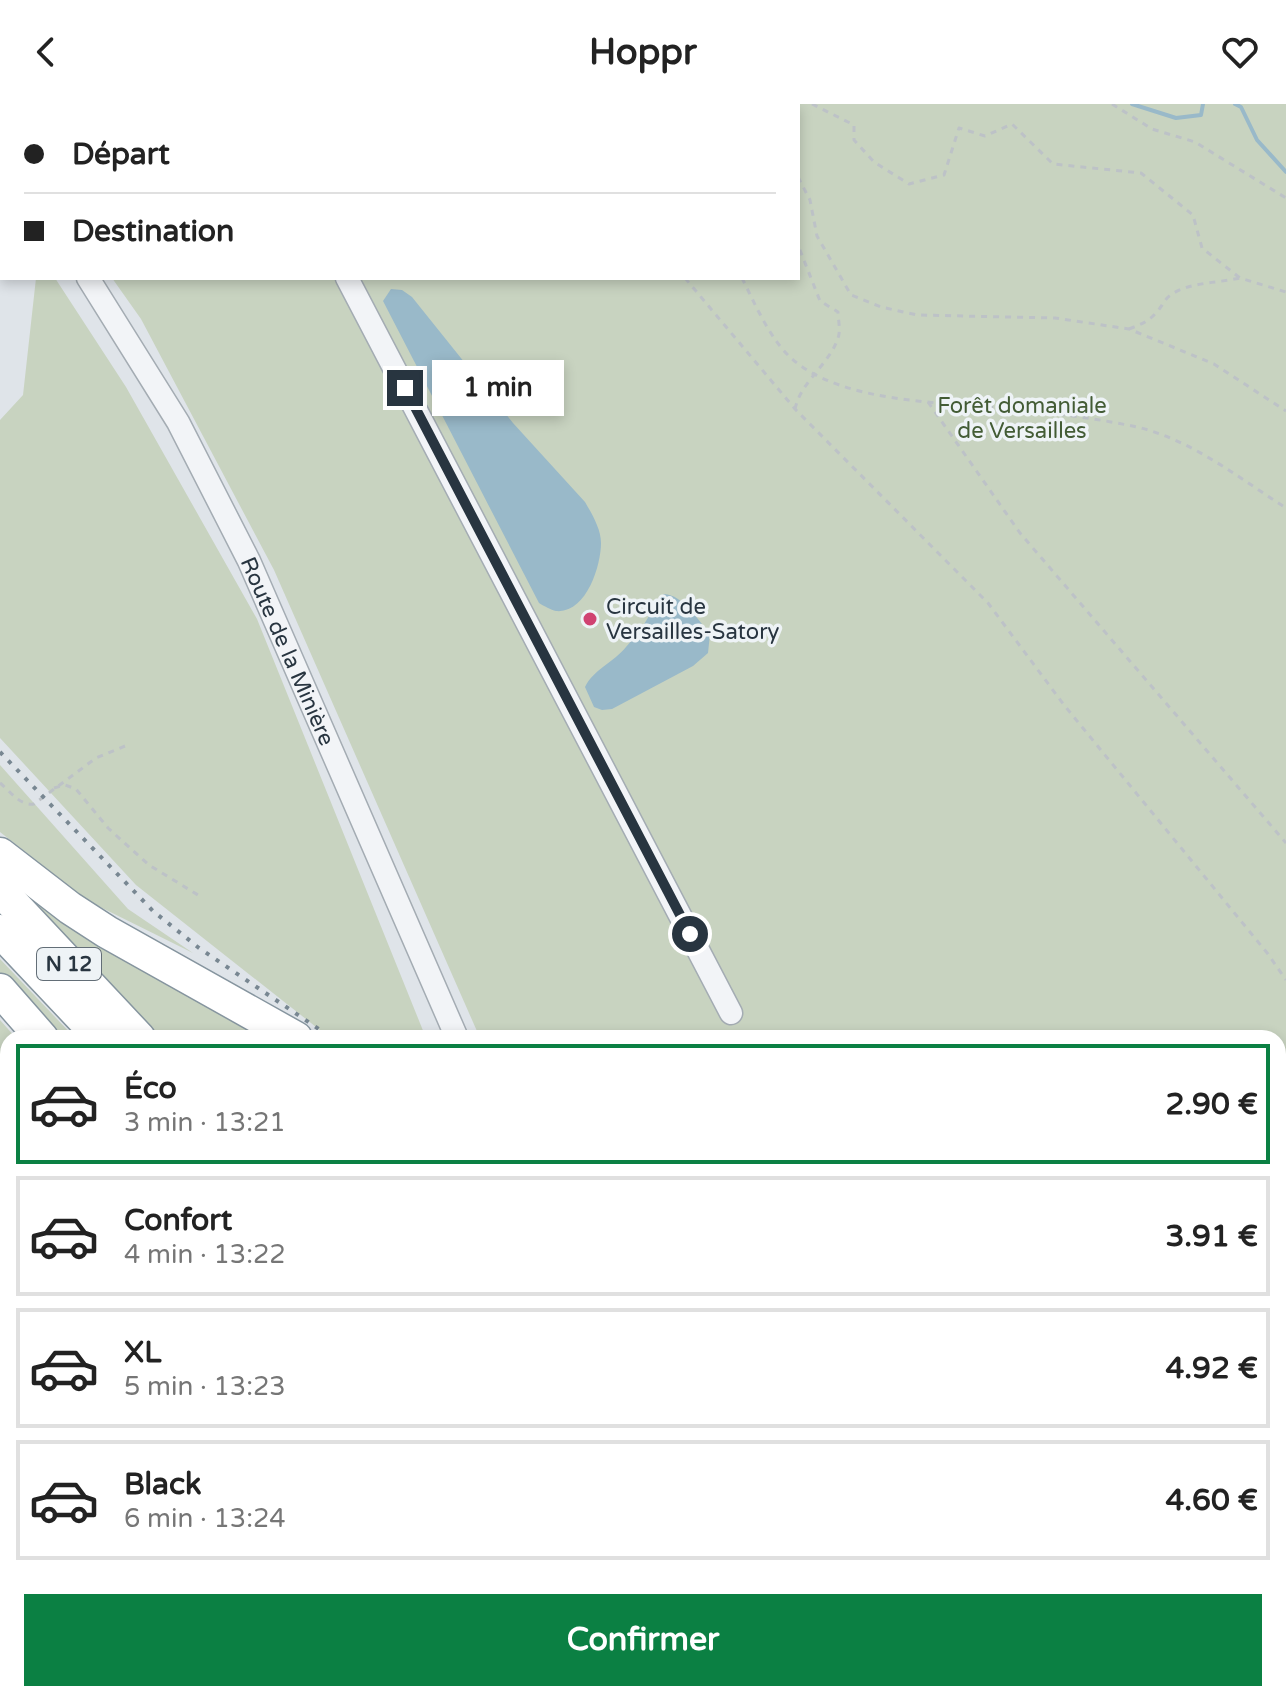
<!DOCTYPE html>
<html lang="fr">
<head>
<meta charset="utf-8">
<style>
	body { margin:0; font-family:"Varela Round",sans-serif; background:#f6f6f6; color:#222; height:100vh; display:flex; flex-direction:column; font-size:30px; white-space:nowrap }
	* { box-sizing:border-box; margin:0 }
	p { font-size:26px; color:#767676 }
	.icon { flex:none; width:44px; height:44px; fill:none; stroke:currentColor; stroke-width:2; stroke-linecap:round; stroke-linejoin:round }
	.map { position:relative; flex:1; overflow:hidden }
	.panel { position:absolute; left:0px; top:926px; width:1286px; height:672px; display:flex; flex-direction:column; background:#fff; border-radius:24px 24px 0 0; box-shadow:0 4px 12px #0003 }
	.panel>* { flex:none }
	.guide { position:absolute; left:0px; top:0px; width:800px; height:176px; box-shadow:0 4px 12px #0003; display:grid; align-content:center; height:176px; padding:0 24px; background:#fff }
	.end { position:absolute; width:36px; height:36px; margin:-18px; border:10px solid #283540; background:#fff; box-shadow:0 0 0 4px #fff }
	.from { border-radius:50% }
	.bubble { position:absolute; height:56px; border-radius:0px; background:#fff; box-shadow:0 4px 12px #0003; font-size:26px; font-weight:700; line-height:56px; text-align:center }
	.guide b { display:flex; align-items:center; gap:28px; height:76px; font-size:30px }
	.guide b+b { border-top:2px solid #e0e0e0 }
	.guide i { width:20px; height:20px; background:#222 }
	ul { padding:14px 0 0; list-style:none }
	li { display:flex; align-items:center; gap:24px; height:120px; margin:0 16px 12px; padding:0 8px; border:4px solid #e0e0e0; border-radius:0px }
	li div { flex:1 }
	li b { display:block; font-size:30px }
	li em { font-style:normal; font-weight:700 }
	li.selected { border-color:#0b8043 }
	li>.icon { width:72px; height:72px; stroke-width:1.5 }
	.cta { display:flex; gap:16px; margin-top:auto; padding:16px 24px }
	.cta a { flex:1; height:92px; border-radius:0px; background:#0b8043; color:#fff; font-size:32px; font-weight:700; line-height:92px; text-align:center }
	header { display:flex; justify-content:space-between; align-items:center; height:104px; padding:0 24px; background:#fff; font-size:36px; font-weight:700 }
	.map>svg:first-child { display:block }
	.built { fill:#cdd4db }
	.green { fill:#c8d3c0 }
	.water { fill:#99b9c9 }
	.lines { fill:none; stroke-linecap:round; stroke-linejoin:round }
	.stream { stroke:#99b9c9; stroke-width:4 }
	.minor-casing { stroke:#a4acb3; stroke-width:25 }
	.highway-casing { stroke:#86959f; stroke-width:35 }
	.path { stroke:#bdc2c7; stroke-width:3; stroke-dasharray:6 6; stroke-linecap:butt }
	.minor { stroke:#f2f4f7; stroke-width:22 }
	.highway { stroke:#fff; stroke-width:32 }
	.rail { stroke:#788792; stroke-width:4; stroke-dasharray:4 8; stroke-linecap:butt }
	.route { stroke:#283540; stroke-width:10 }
	.poi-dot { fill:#d04271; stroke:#eef3f6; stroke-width:3 }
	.labels { text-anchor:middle; stroke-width:7; stroke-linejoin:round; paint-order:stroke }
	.shield { fill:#eef3f6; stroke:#636e77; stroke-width:2 }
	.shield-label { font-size:20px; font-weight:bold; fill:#283540 }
	.park-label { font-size:22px; fill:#435c35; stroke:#eef3f6 }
	.poi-label { font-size:22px; fill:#283540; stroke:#eef3f6; text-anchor:start }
	.street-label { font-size:22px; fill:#283540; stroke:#eef3f6 }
</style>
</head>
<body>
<header><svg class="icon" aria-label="back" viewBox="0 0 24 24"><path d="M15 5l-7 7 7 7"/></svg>Hoppr<svg class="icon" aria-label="heart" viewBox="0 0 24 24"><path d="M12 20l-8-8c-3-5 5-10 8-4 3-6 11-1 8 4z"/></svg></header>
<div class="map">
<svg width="1286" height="1598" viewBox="0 0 1286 1598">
	<rect width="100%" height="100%" fill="#dfe4e9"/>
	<!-- built -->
	<path class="built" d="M 1286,1438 L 1286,1598 L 1235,1598 L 1231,1590 L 1278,1590 L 1278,1442 Z"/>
	<!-- green -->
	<g class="green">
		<path d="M 0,0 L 1286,0 L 1286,1334 L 1278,1335 L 1278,934 L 480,934 L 274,466 L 141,215 L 112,174 L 798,174 L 798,2 L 2,2 L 2,20 Z"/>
		<path d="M 36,174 L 55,174 L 126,283 L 257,515 L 426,934 L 330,934 L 136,781 L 0,634 L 0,316 L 23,291 Z"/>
		<path d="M 0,661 L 128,805 L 193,849 L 88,797 L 0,728 Z"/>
		<path d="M 40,797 L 278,934 L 162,934 L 37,801 Z"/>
		<path d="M 0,855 L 75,934 L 53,934 L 0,871 Z"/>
		<path d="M 0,916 L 16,934 L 8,934 L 8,1590 L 661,1590 L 669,1598 L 0,1598 Z"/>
		<path d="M 1286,1400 L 1286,1438 L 1278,1442 L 1278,1401 Z"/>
		<path d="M 879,1590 L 1231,1590 L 1235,1598 L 894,1598 Z"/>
	</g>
	<!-- water -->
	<g class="water">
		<path d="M 391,185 L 402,186 L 412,193 L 513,319 L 585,398 C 592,410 601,425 601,439 C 601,462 586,510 556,507 C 551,506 544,502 539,499 L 383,197 Z"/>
		<path d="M 664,490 C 683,491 698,516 710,530 L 708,549 L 693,562 L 612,605 L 602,606 L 594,603 L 585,583 C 593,566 614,558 626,543 C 633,535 641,526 646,517 C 652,508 655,498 664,490 Z"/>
	</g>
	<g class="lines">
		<!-- stream -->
		<g class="stream">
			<path d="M 1132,0 L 1176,14 L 1201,11 L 1203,0"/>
			<path d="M 1235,0 L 1241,3 L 1257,36 L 1286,68"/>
		</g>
		<defs>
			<g id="minor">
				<path d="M 255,0 L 256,2"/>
				<path d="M 0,45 L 2,48"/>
				<path id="s1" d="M 88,174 L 178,318 L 249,457 L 457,934"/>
				<path d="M 347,174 L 731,909"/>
				<path d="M 1278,1541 L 1286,1535"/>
				<path d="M 1286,1587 L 1282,1591 L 1286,1597"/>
			</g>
			<g id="highway">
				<path d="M 0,750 L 70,804 L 107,828 L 296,934"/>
				<path d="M 0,786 L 139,934"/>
				<path d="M 0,827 L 101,934"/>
				<path d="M 0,886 L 42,934"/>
				<path d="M 1278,1355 L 1286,1354"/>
				<path d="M 1278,1383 L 1286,1381"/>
				<path d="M 714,1590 L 721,1598"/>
				<path d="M 753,1590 L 759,1598"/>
			</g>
		</defs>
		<!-- minor casing -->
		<use href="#minor" class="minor-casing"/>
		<!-- highway casing -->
		<use href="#highway" class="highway-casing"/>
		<!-- path -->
		<g class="path">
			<path d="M 537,0 L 538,2"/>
			<path d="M 618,0 L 620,2"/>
			<path d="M 718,0 L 720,2"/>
			<path d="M 746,0 L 748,2"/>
			<path d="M 812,0 L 854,21 L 854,36 L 874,58 L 909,80 L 944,71 L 959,24 L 985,32 L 1012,20 L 1053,60 L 1141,69 L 1193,111 L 1202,144 L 1240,174 L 1286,188"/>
			<path d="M 1112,0 L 1152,25 L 1195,38 L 1286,94"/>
			<path d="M 798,73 L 810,96 L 817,132 L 851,191 L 881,203 L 917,211 L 1055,214 L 1129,225 L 1214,260 L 1286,307"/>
			<path d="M 685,174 L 795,305 L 988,499 L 1064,601 L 1268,850 L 1286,876"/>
			<path d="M 742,174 C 754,198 769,233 789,252 C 840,302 955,298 1022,306 C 1060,310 1100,315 1137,323 C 1192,336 1239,374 1286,404"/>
			<path d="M 1129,225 C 1139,221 1148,218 1156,209 C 1162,203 1164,195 1172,190 C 1191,178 1218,179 1240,174"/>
			<path d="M 928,298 L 1020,429 L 1286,739"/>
			<path d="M 795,305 C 801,277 829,261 838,234 C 841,226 838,215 838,208 L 820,197 L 798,141"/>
			<path d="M 0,679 C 11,688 20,702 34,700 L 96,654 L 125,642"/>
			<path d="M 54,684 L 65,681 L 76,685 L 108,724 L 149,761 L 198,791"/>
			<path d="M 1278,1286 L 1286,1284"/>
			<path d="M 0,1399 L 8,1410"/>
			<path d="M 144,1590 L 150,1598"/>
		</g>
		<!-- minor -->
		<use href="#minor" class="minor"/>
		<!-- highway -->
		<use href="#highway" class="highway"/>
		<!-- rail -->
		<g class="rail">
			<path d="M 0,648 L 153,807 L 199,844 L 332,934"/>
			<path d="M 861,1590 L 876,1598"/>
		</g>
	</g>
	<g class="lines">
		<!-- route -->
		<path class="route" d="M 405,284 L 690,830"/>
	</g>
	<!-- markers -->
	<circle class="poi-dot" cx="590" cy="515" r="8"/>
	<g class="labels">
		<!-- shield labels -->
		<rect class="shield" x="37" y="844" width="64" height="32" rx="6"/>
		<g class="shield-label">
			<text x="69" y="867">N 12</text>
		</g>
		<!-- park labels -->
		<g class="park-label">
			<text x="1022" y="309">Forêt domaniale<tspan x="1022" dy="25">de Versailles</tspan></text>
		</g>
		<!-- poi labels -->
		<g class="poi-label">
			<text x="606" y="510">Circuit de<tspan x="606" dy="25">Versailles-Satory</tspan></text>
		</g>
		<!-- street labels -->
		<g class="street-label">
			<text dy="8" stroke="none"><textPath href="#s1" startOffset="424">Route de la Minière</textPath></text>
		</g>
	</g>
</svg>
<i class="end from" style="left:690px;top:830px"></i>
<i class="end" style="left:405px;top:284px"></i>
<div class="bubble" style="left:432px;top:256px;width:132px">1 min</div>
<div class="guide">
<b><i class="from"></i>Départ</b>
<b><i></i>Destination</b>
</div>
<section class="panel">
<ul>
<li class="selected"><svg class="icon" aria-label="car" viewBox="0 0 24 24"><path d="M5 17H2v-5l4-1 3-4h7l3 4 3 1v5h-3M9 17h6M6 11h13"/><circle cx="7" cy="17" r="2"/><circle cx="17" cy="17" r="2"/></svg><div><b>Éco</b><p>3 min · 13:21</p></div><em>2.90 €</em></li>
<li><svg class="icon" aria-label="car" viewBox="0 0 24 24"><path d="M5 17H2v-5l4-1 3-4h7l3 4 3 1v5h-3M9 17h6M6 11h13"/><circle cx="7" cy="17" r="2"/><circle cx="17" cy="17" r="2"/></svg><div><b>Confort</b><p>4 min · 13:22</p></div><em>3.91 €</em></li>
<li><svg class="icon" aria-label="car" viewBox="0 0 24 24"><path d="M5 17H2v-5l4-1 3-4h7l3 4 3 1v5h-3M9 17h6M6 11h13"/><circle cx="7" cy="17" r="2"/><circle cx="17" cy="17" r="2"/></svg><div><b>XL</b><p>5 min · 13:23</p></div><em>4.92 €</em></li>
<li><svg class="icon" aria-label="car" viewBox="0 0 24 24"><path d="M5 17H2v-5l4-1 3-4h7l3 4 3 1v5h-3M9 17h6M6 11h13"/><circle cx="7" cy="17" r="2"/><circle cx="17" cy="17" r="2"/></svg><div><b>Black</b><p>6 min · 13:24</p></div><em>4.60 €</em></li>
</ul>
<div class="cta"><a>Confirmer</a></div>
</section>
</div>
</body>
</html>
